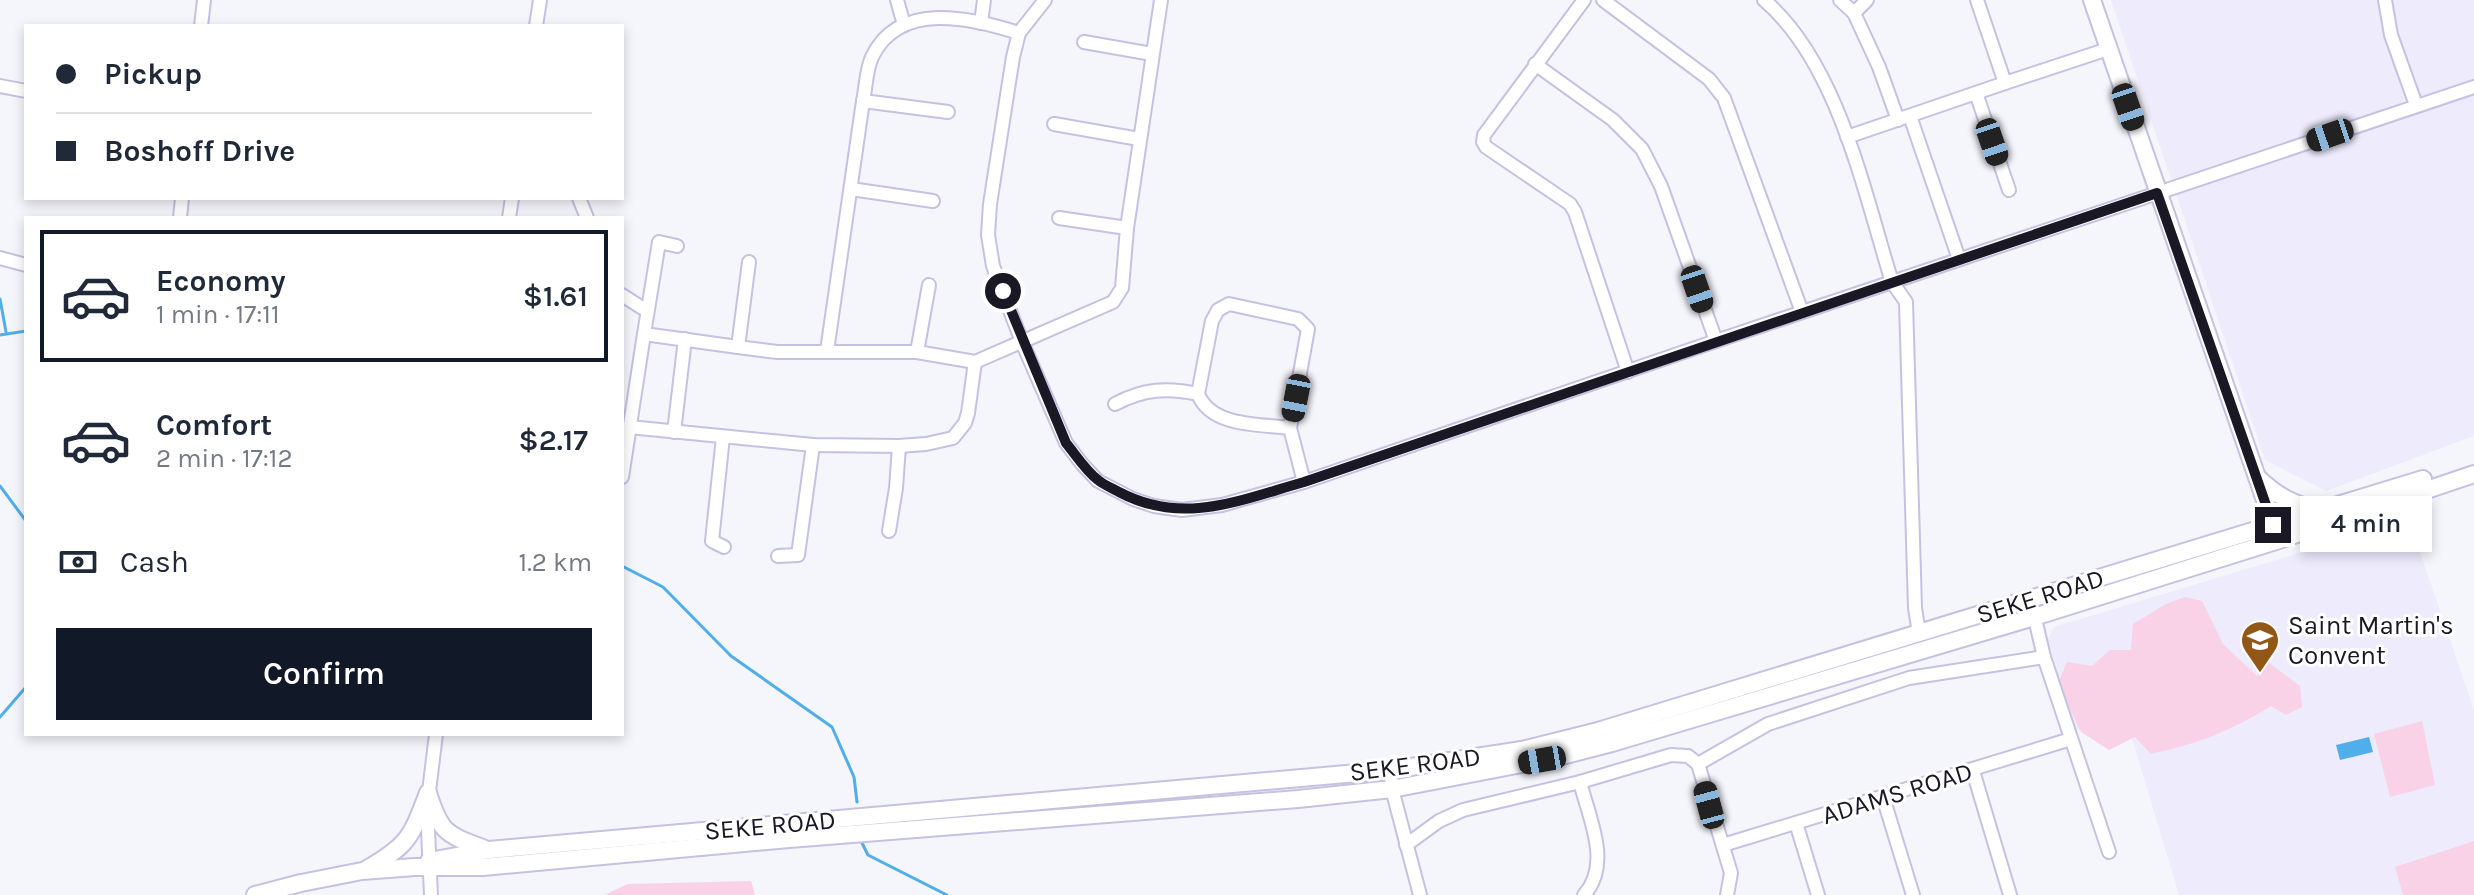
<!DOCTYPE html>
<html lang="en">
<head>
<meta charset="utf-8">
<style>
	body { margin:0; font-family:Karla,sans-serif; background:#f2f2f3; color:#1f2937; height:100vh; display:flex; flex-direction:column; font-size:30px; white-space:nowrap }
	* { box-sizing:border-box; margin:0 }
	p { font-size:26px; color:#747a83 }
	.icon { flex:none; width:44px; height:44px; fill:none; stroke:currentColor; stroke-width:2; stroke-linecap:round; stroke-linejoin:round }
	.map { position:relative; flex:1; overflow:hidden }
	.side { position:absolute; left:24px; top:216px; width:600px; height:520px; display:flex; flex-direction:column; background:#fff; border-radius:0px; box-shadow:0 4px 12px #0003 }
	.side>* { flex:none }
	.banner { position:absolute; left:24px; top:24px; width:600px; height:176px; border-radius:0px; box-shadow:0 4px 12px #0003; display:grid; align-content:center; height:176px; padding:0 32px; background:#fff }
	.end { position:absolute; width:36px; height:36px; margin:-18px; border:10px solid #1a1824; background:#fff; box-shadow:0 0 0 4px #fff }
	.from { border-radius:50% }
	.bubble { position:absolute; height:56px; border-radius:0px; background:#fff; box-shadow:0 4px 12px #0003; font-size:26px; font-weight:600; line-height:56px; text-align:center }
	.car { position:absolute; width:24px; height:48px; margin:-24px -12px; border-radius:10px; box-shadow:0 0 6px 2px #0007; background:linear-gradient(#222 24%,#8ab4d8 0 40%,#222 0 76%,#8ab4d8 0 86%,#222 0) }
	.banner b { display:flex; align-items:center; gap:28px; height:76px; font-size:30px }
	.banner b+b { border-top:2px solid #e0e1e3 }
	.banner i { width:20px; height:20px; background:#1f2937 }
	ul { padding:14px 0 0; list-style:none }
	li { display:flex; align-items:center; gap:24px; height:132px; margin:0 16px 12px; padding:0 16px; border:4px solid transparent; border-radius:0px }
	li div { flex:1 }
	li b { display:block; font-size:30px }
	li em { font-style:normal; font-weight:600 }
	li.on { border-color:#111827 }
	li>.icon { width:72px; height:72px; stroke-width:1.5 }
	.pay { display:flex; align-items:center; gap:20px; height:88px; padding:0 32px; font-size:30px }
	.pay p { margin-inline-start:auto }
	.cta { display:flex; gap:16px; margin-top:auto; padding:16px 32px }
	.cta a { flex:1; height:92px; border-radius:0px; background:#111827; color:#fff; font-size:32px; font-weight:600; line-height:92px; text-align:center }
	.map>svg:first-child { display:block }
	.built { fill:#edebfc }
	.green { fill:#f9d2e8 }
	.water { fill:#50aeea }
	.lines { fill:none; stroke-linecap:round; stroke-linejoin:round }
	.stream { stroke:#50aeea; stroke-width:3 }
	.minor-casing { stroke:#c6c1e3; stroke-width:16 }
	.major-casing { stroke:#c6c1e3; stroke-width:20 }
	.minor { stroke:#fff; stroke-width:12 }
	.major { stroke:#fff; stroke-width:16 }
	.route { stroke:#1a1824; stroke-width:10 }
	.labels { text-anchor:middle; stroke-width:6; stroke-linejoin:round; paint-order:stroke }
	.street-label { font-size:26px; fill:#1a1824; stroke:#fff }
	.poi-label { font-size:26px; fill:#1a1824; stroke:#fff; text-anchor:start }
</style>
</head>
<body>
<div class="map">
<svg width="2474" height="895" viewBox="0 0 2474 895">
	<rect width="100%" height="100%" fill="#f5f5fc"/>
	<!-- built -->
	<g class="built">
		<path d="M 2111,0 L 2474,0 L 2474,436 L 2326,491 L 2265,460 Z"/>
		<path d="M 2409,520 L 2474,710 L 2474,895 L 2179,895 L 2128,725 L 2074,731 L 2048,639 L 2054,627 Z"/>
	</g>
	<!-- green -->
	<g class="green">
		<path d="M 2185,597 L 2202,601 L 2223,644 L 2257,676 L 2268,662 L 2300,686 L 2302,707 L 2286,715 L 2271,706 C 2234,730 2194,745 2151,754 L 2135,737 L 2109,750 L 2081,732 L 2058,684 L 2067,662 L 2092,666 L 2110,650 L 2131,650 L 2133,624 L 2166,604 Z"/>
		<path d="M 2422,721 L 2435,785 L 2390,797 L 2374,734 Z"/>
		<path d="M 2474,841 L 2474,895 L 2403,895 L 2395,867 Z"/>
		<path d="M 751,881 L 755,895 L 604,895 L 628,884 Z"/>
	</g>
	<!-- water -->
	<path class="water" d="M 2369,737 L 2373,752 L 2340,760 L 2336,745 Z"/>
	<g class="lines">
		<!-- stream -->
		<g class="stream">
			<path d="M 0,299 L 6,332"/>
			<path d="M 0,335 L 26,331"/>
			<path d="M 0,486 L 26,521"/>
			<path d="M 622,566 L 663,587 L 731,656 L 832,727 L 854,777 L 857,802"/>
			<path d="M 0,717 L 26,687"/>
			<path d="M 862,843 L 868,855 L 947,895"/>
		</g>
		<defs>
			<g id="minor">
				<path d="M 897,0 L 904,25"/>
				<path d="M 1045,0 L 1019,33 L 1013,57 L 990,204 L 988,235 L 993,266 L 1022,342 L 1066,443 L 1082,464 L 1098,481 L 1133,499 L 1154,506 L 1182,510 L 1222,505 L 1304,482 L 1716,341 L 2474,87"/>
				<path d="M 1584,0 L 1484,135 L 1483,142 L 1486,147 L 1570,204 L 1575,212 L 1628,372"/>
				<path d="M 1603,0 L 1709,79 L 1724,98 L 1802,312"/>
				<path d="M 1764,0 C 1838,63 1864,192 1892,282 L 1906,302 L 1915,608 L 1919,633"/>
				<path d="M 1840,0 L 1854,13"/>
				<path d="M 1867,0 L 1854,13 L 1879,67 L 1898,120"/>
				<path d="M 2385,0 L 2391,35 L 2416,105"/>
				<path d="M 981,23 L 984,0"/>
				<path d="M 201,26 L 204,0"/>
				<path d="M 536,26 L 540,0"/>
				<path d="M 1084,42 L 1152,54"/>
				<path d="M 1535,64 L 1613,120 L 1642,149 L 1661,186 L 1716,341"/>
				<path d="M 2005,83 L 2108,49"/>
				<path d="M 0,86 L 26,91"/>
				<path d="M 1976,93 L 2009,190"/>
				<path d="M 863,101 L 948,112"/>
				<path d="M 1910,116 L 1959,259"/>
				<path d="M 1054,124 L 1139,139"/>
				<path d="M 1847,137 L 2005,83 L 1977,0"/>
				<path d="M 851,189 L 933,201"/>
				<path d="M 579,198 L 587,218"/>
				<path d="M 180,218 L 182,198"/>
				<path d="M 509,218 L 512,198"/>
				<path d="M 1059,218 L 1127,228"/>
				<path d="M 677,246 L 659,242 L 644,334 L 738,347"/>
				<path d="M 0,258 L 26,265"/>
				<path d="M 749,262 L 738,347 L 777,352 L 917,352 L 975,362 L 1113,302 L 1122,288 L 1127,228 L 1161,0"/>
				<path d="M 622,295 L 647,311"/>
				<path d="M 827,351 L 863,101 C 866,87 866,70 872,57 C 899,0 972,18 1019,33"/>
				<path d="M 917,352 L 929,285"/>
				<path d="M 1115,404 C 1143,389 1167,387 1198,394"/>
				<path d="M 629,427 L 813,445 L 899,446 L 926,444 L 953,438 L 965,423 L 968,413 L 975,362"/>
				<path d="M 1290,428 C 1259,424 1211,427 1198,394 L 1212,321 L 1218,310 L 1229,304 L 1298,319 L 1308,329 L 1290,428 L 1304,482"/>
				<path d="M 674,432 L 685,339"/>
				<path d="M 723,437 L 712,541 L 724,547"/>
				<path d="M 622,477 L 644,334"/>
				<path d="M 889,531 L 896,488 L 899,446"/>
				<path d="M 778,556 L 798,555 L 813,445"/>
				<path d="M 2033,610 L 2044,657 L 2109,852"/>
				<path d="M 1698,764 L 1731,873 L 1727,895"/>
				<path d="M 1391,770 L 1392,789 L 1420,895"/>
				<path d="M 1973,771 L 2010,895"/>
				<path d="M 1580,782 C 1589,818 1612,864 1584,895"/>
				<path d="M 1883,797 L 1913,895"/>
				<path d="M 1796,823 L 1818,895"/>
				<path d="M 1406,845 L 1439,821 L 1463,810 L 1580,782 L 1671,755 L 1688,756 L 1698,764 L 1768,724 L 1909,678 L 2044,657"/>
				<path d="M 1723,845 L 2071,739"/>
				<path d="M 431,895 L 427,808 L 436,734"/>
			</g>
			<g id="major">
				<path d="M 2092,0 L 2277,535"/>
				<path d="M 2257,477 C 2277,496 2293,505 2320,510"/>
				<path d="M 428,793 C 441,834 446,834 485,849"/>
				<path d="M 429,861 L 489,850 L 1391,770 L 1522,750 L 1598,731 L 2423,479"/>
				<path d="M 367,869 C 409,845 411,837 428,793"/>
				<path d="M 255,895 L 301,883 L 362,871 L 415,867 L 483,867 L 789,839 L 1298,799 L 1392,789 L 1558,757 L 1612,743 L 2034,617 L 2279,540 L 2474,474"/>
			</g>
		</defs>
		<!-- minor casing -->
		<use href="#minor" class="minor-casing"/>
		<!-- major casing -->
		<use href="#major" class="major-casing"/>
		<!-- minor -->
		<use href="#minor" class="minor"/>
		<!-- major -->
		<use href="#major" class="major"/>
	</g>
	<g class="lines">
		<!-- route -->
		<path class="route" d="M 1003,291 L 1066,443 C 1076,455 1085,470 1098,480 C 1104,485 1112,488 1119,492 C 1183,526 1240,500 1304,482 L 2157,193 L 2273,525"/>
	</g>
	<!-- icons -->
	<defs>
		<symbol id="school-pin" viewBox="-11 -11 22 30"><path d="M0 17L-7.5 6A9.5 9.5 0 1 1 7.5 6Z" fill="#925616" stroke="#fff"/><path d="M0-5L7-2L0 1L-7-2ZM-4 1L0 2.5L4 1V4Q0 6-4 4Z" fill="#fff"/></symbol>
	</defs>
	<g fill-rule="evenodd">
		<use href="#school-pin" x="2238" y="618" width="44" height="60"/>
	</g>
	<g class="labels">
		<!-- street labels -->
		<g class="street-label">
			<text transform="translate(2040 596) rotate(-17)" y="9">SEKE ROAD</text>
			<text transform="translate(1415 764) rotate(-7)" y="9">SEKE ROAD</text>
			<text transform="translate(1897 793) rotate(-17)" y="9">ADAMS ROAD</text>
			<text transform="translate(770 825) rotate(-5)" y="9">SEKE ROAD</text>
		</g>
		<!-- poi labels -->
		<g class="poi-label">
			<text x="2288" y="634">Saint Martin's<tspan x="2288" dy="30">Convent</tspan></text>
		</g>
	</g>
</svg>
<i class="end from" style="left:1003px;top:291px"></i>
<i class="end" style="left:2273px;top:525px"></i>
<div class="bubble" style="left:2300px;top:496px;width:132px">4 min</div>
<i class="car" style="left:2128px;top:107px;rotate:161deg"></i>
<i class="car" style="left:2330px;top:135px;rotate:251deg"></i>
<i class="car" style="left:1992px;top:142px;rotate:161deg"></i>
<i class="car" style="left:1697px;top:289px;rotate:161deg"></i>
<i class="car" style="left:1296px;top:398px;rotate:191deg"></i>
<i class="car" style="left:1542px;top:760px;rotate:260deg"></i>
<i class="car" style="left:1709px;top:805px;rotate:345deg"></i>
<div class="banner">
<b><i class="from"></i>Pickup</b>
<b><i></i>Boshoff Drive</b>
</div>
<section class="side">
<ul>
<li class="on"><svg class="icon" aria-label="car" viewBox="0 0 24 24"><path d="M5 17H2v-5l4-1 3-4h7l3 4 3 1v5h-3M9 17h6M6 11h13"/><circle cx="7" cy="17" r="2"/><circle cx="17" cy="17" r="2"/></svg><div><b>Economy</b><p>1 min · 17:11</p></div><em>$1.61</em></li>
<li><svg class="icon" aria-label="car" viewBox="0 0 24 24"><path d="M5 17H2v-5l4-1 3-4h7l3 4 3 1v5h-3M9 17h6M6 11h13"/><circle cx="7" cy="17" r="2"/><circle cx="17" cy="17" r="2"/></svg><div><b>Comfort</b><p>2 min · 17:12</p></div><em>$2.17</em></li>
</ul>
<div class="pay"><svg class="icon" aria-label="cash" viewBox="0 0 24 24"><path d="M3 7h18v10H3z"/><circle cx="12" cy="12" r="2"/></svg>Cash<p>1.2 km</p></div>
<div class="cta"><a>Confirm</a></div>
</section>
</div>
</body>
</html>
